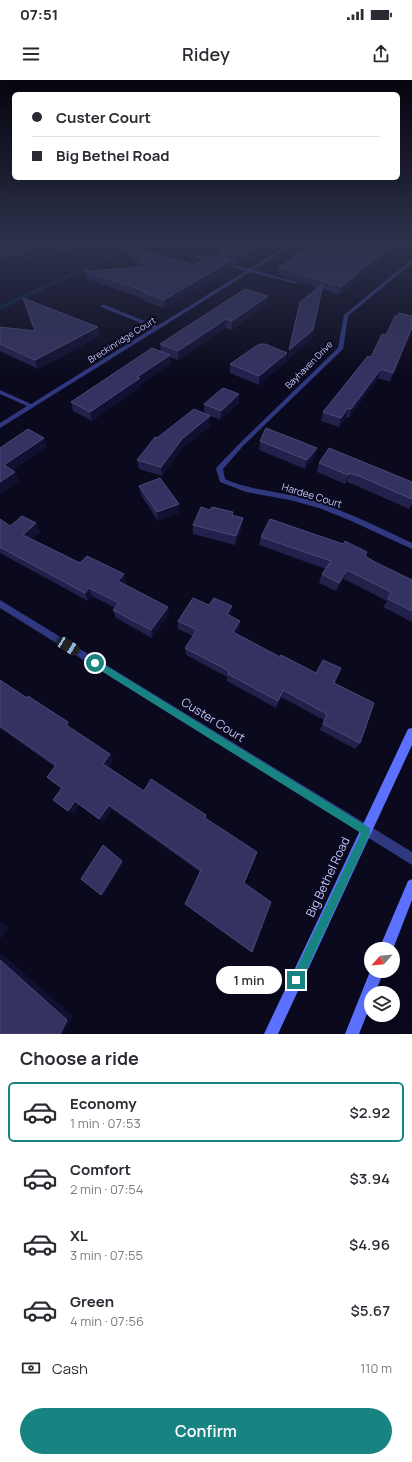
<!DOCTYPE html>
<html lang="en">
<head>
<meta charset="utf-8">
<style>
	body { margin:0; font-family:Manrope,sans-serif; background:#f7f7f7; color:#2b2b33; height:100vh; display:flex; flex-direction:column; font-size:15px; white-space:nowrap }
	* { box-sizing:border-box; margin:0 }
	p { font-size:13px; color:#7c7c81 }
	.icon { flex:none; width:22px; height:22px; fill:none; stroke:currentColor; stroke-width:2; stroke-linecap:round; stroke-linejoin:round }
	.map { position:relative; height:954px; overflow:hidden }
	.details { display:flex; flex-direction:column; background:#fff; flex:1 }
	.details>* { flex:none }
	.banner { position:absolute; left:12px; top:12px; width:388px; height:88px; border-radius:6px; box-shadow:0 4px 16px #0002; display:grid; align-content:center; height:88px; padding:0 20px; background:#fff }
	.needle { width:26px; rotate:243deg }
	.tools { position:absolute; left:364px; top:862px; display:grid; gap:8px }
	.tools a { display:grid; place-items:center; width:36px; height:36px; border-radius:50%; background:#fff; box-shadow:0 4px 16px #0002; font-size:20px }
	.end { position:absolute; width:18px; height:18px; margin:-9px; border:5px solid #188482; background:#fff; box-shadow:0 0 0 2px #fff }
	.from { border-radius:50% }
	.bubble { position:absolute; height:28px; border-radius:14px; background:#fff; box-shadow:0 4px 16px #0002; font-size:13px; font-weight:600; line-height:28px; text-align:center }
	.car { position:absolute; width:12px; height:24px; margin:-12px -6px; border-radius:5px; box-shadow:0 0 3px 1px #0007; background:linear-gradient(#222 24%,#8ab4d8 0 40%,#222 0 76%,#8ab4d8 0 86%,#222 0) }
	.banner b { display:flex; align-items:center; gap:14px; height:38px; font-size:15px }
	.banner b+b { border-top:1px solid #e1e1e2 }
	.banner i { width:10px; height:10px; background:#2b2b33 }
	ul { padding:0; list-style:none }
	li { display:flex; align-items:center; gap:12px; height:60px; margin:0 8px 6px; padding:0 12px; border:2px solid transparent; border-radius:6px }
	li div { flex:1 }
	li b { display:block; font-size:15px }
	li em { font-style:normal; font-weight:600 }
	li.on { border-color:#188482 }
	li>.icon { width:36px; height:36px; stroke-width:1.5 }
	h2 { padding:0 20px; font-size:18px; line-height:48px }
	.pay { display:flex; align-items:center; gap:10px; height:44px; padding:0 20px; font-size:15px }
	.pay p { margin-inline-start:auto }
	.button { display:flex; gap:8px; margin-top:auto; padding:8px 20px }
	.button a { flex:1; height:46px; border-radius:24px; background:#188482; color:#fff; font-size:16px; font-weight:600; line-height:46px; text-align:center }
	.status { display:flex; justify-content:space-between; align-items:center; height:28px; padding:0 20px; background:#fff; direction:ltr }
	.status svg { height:11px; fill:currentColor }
	header { display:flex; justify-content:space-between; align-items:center; height:52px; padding:0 20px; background:#fff; font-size:18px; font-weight:600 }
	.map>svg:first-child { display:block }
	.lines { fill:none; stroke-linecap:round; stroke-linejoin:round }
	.stream { stroke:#06243f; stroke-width:3.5 }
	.minor { fill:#303980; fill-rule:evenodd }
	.secondary { fill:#5c71ff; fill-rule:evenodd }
	.wall { fill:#22214c }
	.shaded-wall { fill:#111031 }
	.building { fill:#343260; stroke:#4a4a79 }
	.route { fill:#188482 }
	.labels { text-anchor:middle; stroke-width:4; stroke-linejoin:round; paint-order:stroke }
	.far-street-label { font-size:9px; fill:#c5c7ff; stroke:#0a091d }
	.street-label { font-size:10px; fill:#c5c7ff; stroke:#0a091d }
	.near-street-label { font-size:12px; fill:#c5c7ff; stroke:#0a091d }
</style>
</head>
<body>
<div class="status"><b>07:51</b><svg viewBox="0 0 49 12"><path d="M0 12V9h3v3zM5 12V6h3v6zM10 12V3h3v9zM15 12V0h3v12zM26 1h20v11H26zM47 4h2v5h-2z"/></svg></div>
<header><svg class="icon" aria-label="menu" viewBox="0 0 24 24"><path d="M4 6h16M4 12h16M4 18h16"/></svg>Ridey<svg class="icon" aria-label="share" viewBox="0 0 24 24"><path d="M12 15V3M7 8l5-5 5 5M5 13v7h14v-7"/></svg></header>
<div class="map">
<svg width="412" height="954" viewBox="0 0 412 954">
	<rect width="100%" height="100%" fill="#0a091d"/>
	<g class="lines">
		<!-- stream -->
		<path class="stream" d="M 0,228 L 140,163"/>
		<!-- minor -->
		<g class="minor">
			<path d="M 291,163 L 296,163 L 253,190 L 297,202 L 297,204 L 250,192 L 0,348 L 0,343 L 27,326 L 0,314 L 0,310 L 31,324 L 153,248 L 101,227 L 101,225 L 105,225 L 157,246 L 246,191 L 196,177 L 196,175 L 249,189 Z"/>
			<path d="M 411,180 L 412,180 L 412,183 L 348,236 L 343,269 L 243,366 L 223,389 L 225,399 C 251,411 280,411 308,419 C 344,430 378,447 412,463 L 412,469 L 349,440 L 319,428 L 290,420 L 246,412 L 220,402 L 216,389 L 217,387 L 239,364 L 338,268 L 344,235 Z"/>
			<path d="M 0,520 L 412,772 L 412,785 L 0,528 Z"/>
		</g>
		<!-- secondary -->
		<g class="secondary">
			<path d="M 412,648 L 412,665 L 278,954 L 264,954 L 408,649 Z"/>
			<path d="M 412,799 L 412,820 L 393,869 L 379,869 L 408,801 Z"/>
			<path d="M 371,889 L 371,891 L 384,891 L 375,913 L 371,913 L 371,924 L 359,954 L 345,954 Z"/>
		</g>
	</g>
	<!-- wall -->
	<g class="wall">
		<path d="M 276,163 L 250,179 L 244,177 L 243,180 L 237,184 L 231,183 L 231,188 L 164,228 L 144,221 L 144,219 L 87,199 L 85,191 L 140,188 L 126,173 L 126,165 L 193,185 L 218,177 L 218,171 Z"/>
		<path d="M 279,187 L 354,201 L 354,203 L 339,215 L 322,209 L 311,259 L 288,279 L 318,208 L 278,195 Z"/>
		<path d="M 268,216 L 267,224 L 232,250 L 226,248 L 178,280 L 170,277 L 171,284 L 141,304 L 141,307 L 92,341 L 73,331 L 71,322 L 161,271 L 160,264 Z"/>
		<path d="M 23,218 L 100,256 L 38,289 L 0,271 L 0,247 L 34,250 Z"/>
		<path d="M 412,249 L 390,302 L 378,298 L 349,338 L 346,337 L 339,347 L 321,341 L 323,332 L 371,277 L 386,255 Z"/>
		<path d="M 287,273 L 286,282 L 259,305 L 230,293 L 230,284 Z"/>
		<path d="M 239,323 L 220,340 L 204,333 L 204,324 Z"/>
		<path d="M 210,336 L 210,346 L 182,368 L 162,396 L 139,389 L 137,380 L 157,358 Z"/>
		<path d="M 260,361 L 315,378 L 305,389 L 259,370 Z"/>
		<path d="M 319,383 L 412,402 L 412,424 L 409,429 L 355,405 L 347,402 L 345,404 L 317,392 Z"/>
		<path d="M 139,406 L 179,424 L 179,433 L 158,441 L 141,415 Z"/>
		<path d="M 210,430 L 233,432 L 233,436 L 243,438 L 242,447 L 235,465 L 193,454 L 193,445 Z"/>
		<path d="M 0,439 L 10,446 L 36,443 L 40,452 L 32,459 L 80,483 L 126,503 L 125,505 L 169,534 L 152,558 L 116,538 L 113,530 L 115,528 L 92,516 L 88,521 L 0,473 Z"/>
		<path d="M 261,457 L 366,476 L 375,482 L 412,500 L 412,542 L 383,527 L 387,521 L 344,499 L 336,511 L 319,503 L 322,494 L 326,489 L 259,465 Z"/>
		<path d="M 209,525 L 231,535 L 230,536 L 239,549 L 236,554 L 280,577 L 334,603 L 360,663 L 355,669 L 320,650 L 324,640 L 281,617 L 276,628 L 227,601 L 227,597 L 186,575 L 185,568 L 193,556 L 178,549 L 178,541 Z"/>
		<path d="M 0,600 L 27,618 L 68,642 L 72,648 L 110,674 L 113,679 L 108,687 L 144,711 L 206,739 L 257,772 L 200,792 L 112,729 L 103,742 L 79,725 L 73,734 L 53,720 L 61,708 L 52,702 L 47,697 L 55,687 L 0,648 Z"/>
	</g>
	<!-- shaded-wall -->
	<g class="shaded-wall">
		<path d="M 82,163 L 100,163 L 72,176 L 59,178 L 57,170 Z"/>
		<path d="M 263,163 L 276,163 L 250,179 L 250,171 Z"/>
		<path d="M 397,163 L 405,163 L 354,201 L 354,203 L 339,215 L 341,207 L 354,195 Z"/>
		<path d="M 47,164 L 48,172 L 18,183 L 0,185 L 0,177 Z"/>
		<path d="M 56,167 L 58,175 L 50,176 L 48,168 Z"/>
		<path d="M 244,173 L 243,180 L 237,184 L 237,176 Z"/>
		<path d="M 231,180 L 231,188 L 164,228 L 164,220 Z"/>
		<path d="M 321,212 L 311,259 L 288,279 L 289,270 Z"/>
		<path d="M 268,216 L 267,224 L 232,250 L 232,241 Z"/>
		<path d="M 226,239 L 226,248 L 178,280 L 178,271 Z"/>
		<path d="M 98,247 L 100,256 L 38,289 L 35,280 Z"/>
		<path d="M 412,247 L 412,249 L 390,302 L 393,293 Z"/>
		<path d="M 287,273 L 286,282 L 259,305 L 259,296 Z"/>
		<path d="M 170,275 L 171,284 L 141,304 L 141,307 L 92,341 L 90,332 L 137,297 Z"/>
		<path d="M 381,289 L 378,298 L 349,338 L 351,329 Z"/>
		<path d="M 239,314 L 239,323 L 220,340 L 221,331 Z"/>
		<path d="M 348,328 L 346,337 L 339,347 L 341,338 Z"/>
		<path d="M 210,336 L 210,346 L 182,368 L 162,396 L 161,387 L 182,359 Z"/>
		<path d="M 44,358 L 47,367 L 8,394 L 4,385 Z"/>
		<path d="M 317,368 L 315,378 L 305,389 L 307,380 Z"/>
		<path d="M 15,392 L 19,401 L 0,414 L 0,402 Z"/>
		<path d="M 349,393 L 347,402 L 345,404 L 348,395 Z"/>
		<path d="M 179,424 L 179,433 L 158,441 L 157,432 Z"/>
		<path d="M 243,438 L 242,447 L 235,465 L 236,456 Z"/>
		<path d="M 36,443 L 40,452 L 27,464 L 23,455 Z"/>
		<path d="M 347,490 L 344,499 L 336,511 L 339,503 Z"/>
		<path d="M 124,494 L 126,503 L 120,510 L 118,501 Z"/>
		<path d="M 89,508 L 92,516 L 88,521 L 85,513 Z"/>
		<path d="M 232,526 L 231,535 L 226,542 L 227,534 Z"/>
		<path d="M 168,527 L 169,534 L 152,558 L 151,550 Z"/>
		<path d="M 240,541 L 239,549 L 232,560 L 233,552 Z"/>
		<path d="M 283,610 L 281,617 L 276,628 L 278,621 Z"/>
		<path d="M 68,642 L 72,648 L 70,651 L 66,645 Z"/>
		<path d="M 110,674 L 113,679 L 106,689 L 103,684 Z"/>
		<path d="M 75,721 L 79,725 L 73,734 L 68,731 Z"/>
		<path d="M 109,725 L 112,729 L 103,742 L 99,739 Z"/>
		<path d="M 122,781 L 124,782 L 103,816 L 101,815 Z"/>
		<path d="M 0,841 L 8,848 L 0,860 Z"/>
		<path d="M 0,872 L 73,936 L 63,954 L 60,954 L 0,880 Z"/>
	</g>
	<!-- building -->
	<g class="building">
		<path d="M 0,163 L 82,163 L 71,168 L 57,170 L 56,167 L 48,168 L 47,164 L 16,175 L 0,177 Z"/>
		<path d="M 233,163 L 263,163 L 250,171 L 241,168 L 244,173 L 237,176 L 218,171 Z"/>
		<path d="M 315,163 L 397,163 L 354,195 L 356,195 L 341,207 L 279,187 Z"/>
		<path d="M 126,165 L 193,185 L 211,175 L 231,180 L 164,220 L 143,212 L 145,211 L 85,191 L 147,187 Z"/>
		<path d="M 323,204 L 313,250 L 289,270 L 300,222 Z"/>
		<path d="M 245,209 L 268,216 L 232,241 L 226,239 L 178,271 L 160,264 Z"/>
		<path d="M 23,218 L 98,247 L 35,280 L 0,264 L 0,247 L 35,251 Z"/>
		<path d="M 399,233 L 412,236 L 412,247 L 393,293 L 381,289 L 351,329 L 348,328 L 341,338 L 323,332 L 368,276 L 371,277 L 382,254 L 386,255 L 395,236 L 398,236 Z"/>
		<path d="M 259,264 L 265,264 L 287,273 L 259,296 L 230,284 Z"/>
		<path d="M 152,268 L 170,275 L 137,297 L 140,298 L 90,332 L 71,322 Z"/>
		<path d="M 223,308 L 239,314 L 221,331 L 204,324 Z"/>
		<path d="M 194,329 L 210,336 L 182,359 L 161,387 L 137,380 L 155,357 L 157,358 Z"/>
		<path d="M 266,348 L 317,368 L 307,380 L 260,361 Z"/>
		<path d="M 28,349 L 44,358 L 4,385 L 15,392 L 0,402 L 0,368 Z"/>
		<path d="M 329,368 L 412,402 L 412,419 L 359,396 L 349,393 L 348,395 L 319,383 Z"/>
		<path d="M 160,398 L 179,424 L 157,432 L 139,406 Z"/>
		<path d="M 201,427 L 210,430 L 212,427 L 233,432 L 232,435 L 243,438 L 236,456 L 193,445 Z"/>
		<path d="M 22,436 L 36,443 L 23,455 L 80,483 L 87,476 L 124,494 L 118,501 L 168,527 L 151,550 L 113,530 L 119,523 L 89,508 L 85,513 L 0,467 L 0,439 L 10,446 Z"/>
		<path d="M 270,439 L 343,464 L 345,461 L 367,472 L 365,476 L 375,482 L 412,500 L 412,531 L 388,519 L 391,512 L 347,490 L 339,503 L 322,494 L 331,481 L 261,457 Z"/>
		<path d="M 193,518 L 209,525 L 214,518 L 232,526 L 227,534 L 240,541 L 233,552 L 280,577 L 281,575 L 316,593 L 323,580 L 341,588 L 334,603 L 374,623 L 360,663 L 323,644 L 327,634 L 283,610 L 278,621 L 228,594 L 229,591 L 185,568 L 197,550 L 178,541 Z"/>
		<path d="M 0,600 L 27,618 L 28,616 L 68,642 L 66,645 L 110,674 L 103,684 L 144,711 L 151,699 L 206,735 L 205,738 L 257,772 L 244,803 L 271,822 L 252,872 L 185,824 L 201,790 L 109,725 L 99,739 L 75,721 L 68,731 L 53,720 L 62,708 L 47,697 L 56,685 L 0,646 Z"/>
		<path d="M 103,765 L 122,781 L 101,815 L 81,799 Z"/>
		<path d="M 0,880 L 67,940 L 60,954 L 0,954 Z"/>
	</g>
	<!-- sky -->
	<linearGradient id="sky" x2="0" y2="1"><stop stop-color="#060510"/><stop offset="0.55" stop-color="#2d324c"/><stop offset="1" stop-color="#2d324c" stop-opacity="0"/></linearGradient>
	<rect width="412" height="297" fill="url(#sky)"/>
	<!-- route -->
	<path class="route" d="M 95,579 L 370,748 L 370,754 L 300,904 L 296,905 L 292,904 L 291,900 L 361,753 L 92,585 L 91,583 Z"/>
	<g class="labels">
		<!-- far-street labels -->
		<g class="far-street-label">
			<text transform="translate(122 260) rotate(-32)" y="3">Breckinridge Court</text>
			<text transform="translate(309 285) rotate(-45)" y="3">Bayhaven Drive</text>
		</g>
		<!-- street labels -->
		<g class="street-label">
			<text transform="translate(312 415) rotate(17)" y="4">Hardee Court</text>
		</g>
		<!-- near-street labels -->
		<g class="near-street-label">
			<text transform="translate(213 640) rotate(32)" y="4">Custer Court</text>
			<text transform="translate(328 797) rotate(-65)" y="4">Big Bethel Road</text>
		</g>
	</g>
</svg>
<div class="tools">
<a><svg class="needle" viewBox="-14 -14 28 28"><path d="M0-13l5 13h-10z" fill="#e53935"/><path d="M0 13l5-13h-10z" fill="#7c7c81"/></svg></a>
<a><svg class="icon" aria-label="layers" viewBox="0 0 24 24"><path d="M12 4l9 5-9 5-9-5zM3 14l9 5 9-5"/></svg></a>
</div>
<i class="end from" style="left:95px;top:583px"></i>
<i class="end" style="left:296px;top:900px"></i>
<div class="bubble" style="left:216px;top:886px;width:66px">1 min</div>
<i class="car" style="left:68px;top:566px;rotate:122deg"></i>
<div class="banner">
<b><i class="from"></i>Custer Court</b>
<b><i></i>Big Bethel Road</b>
</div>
</div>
<section class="details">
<h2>Choose a ride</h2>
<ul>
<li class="on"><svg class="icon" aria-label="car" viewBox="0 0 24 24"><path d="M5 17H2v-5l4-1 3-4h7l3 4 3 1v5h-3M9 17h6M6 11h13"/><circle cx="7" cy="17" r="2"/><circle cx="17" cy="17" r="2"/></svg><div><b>Economy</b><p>1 min · 07:53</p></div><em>$2.92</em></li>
<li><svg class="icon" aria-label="car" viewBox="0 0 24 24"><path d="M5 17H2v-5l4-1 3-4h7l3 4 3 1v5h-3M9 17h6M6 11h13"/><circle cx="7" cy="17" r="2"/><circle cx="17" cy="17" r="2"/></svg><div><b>Comfort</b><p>2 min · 07:54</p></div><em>$3.94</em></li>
<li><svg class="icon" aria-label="car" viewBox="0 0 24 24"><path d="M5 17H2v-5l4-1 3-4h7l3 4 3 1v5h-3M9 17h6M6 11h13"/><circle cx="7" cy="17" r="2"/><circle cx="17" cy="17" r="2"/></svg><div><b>XL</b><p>3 min · 07:55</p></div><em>$4.96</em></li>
<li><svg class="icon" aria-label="car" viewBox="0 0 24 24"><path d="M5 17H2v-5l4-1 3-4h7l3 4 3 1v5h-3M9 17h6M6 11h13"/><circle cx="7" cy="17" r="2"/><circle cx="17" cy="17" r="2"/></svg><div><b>Green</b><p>4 min · 07:56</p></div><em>$5.67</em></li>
</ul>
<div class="pay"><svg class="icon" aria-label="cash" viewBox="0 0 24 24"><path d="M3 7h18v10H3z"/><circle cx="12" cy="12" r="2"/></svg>Cash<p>110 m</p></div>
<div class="button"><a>Confirm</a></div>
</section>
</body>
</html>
